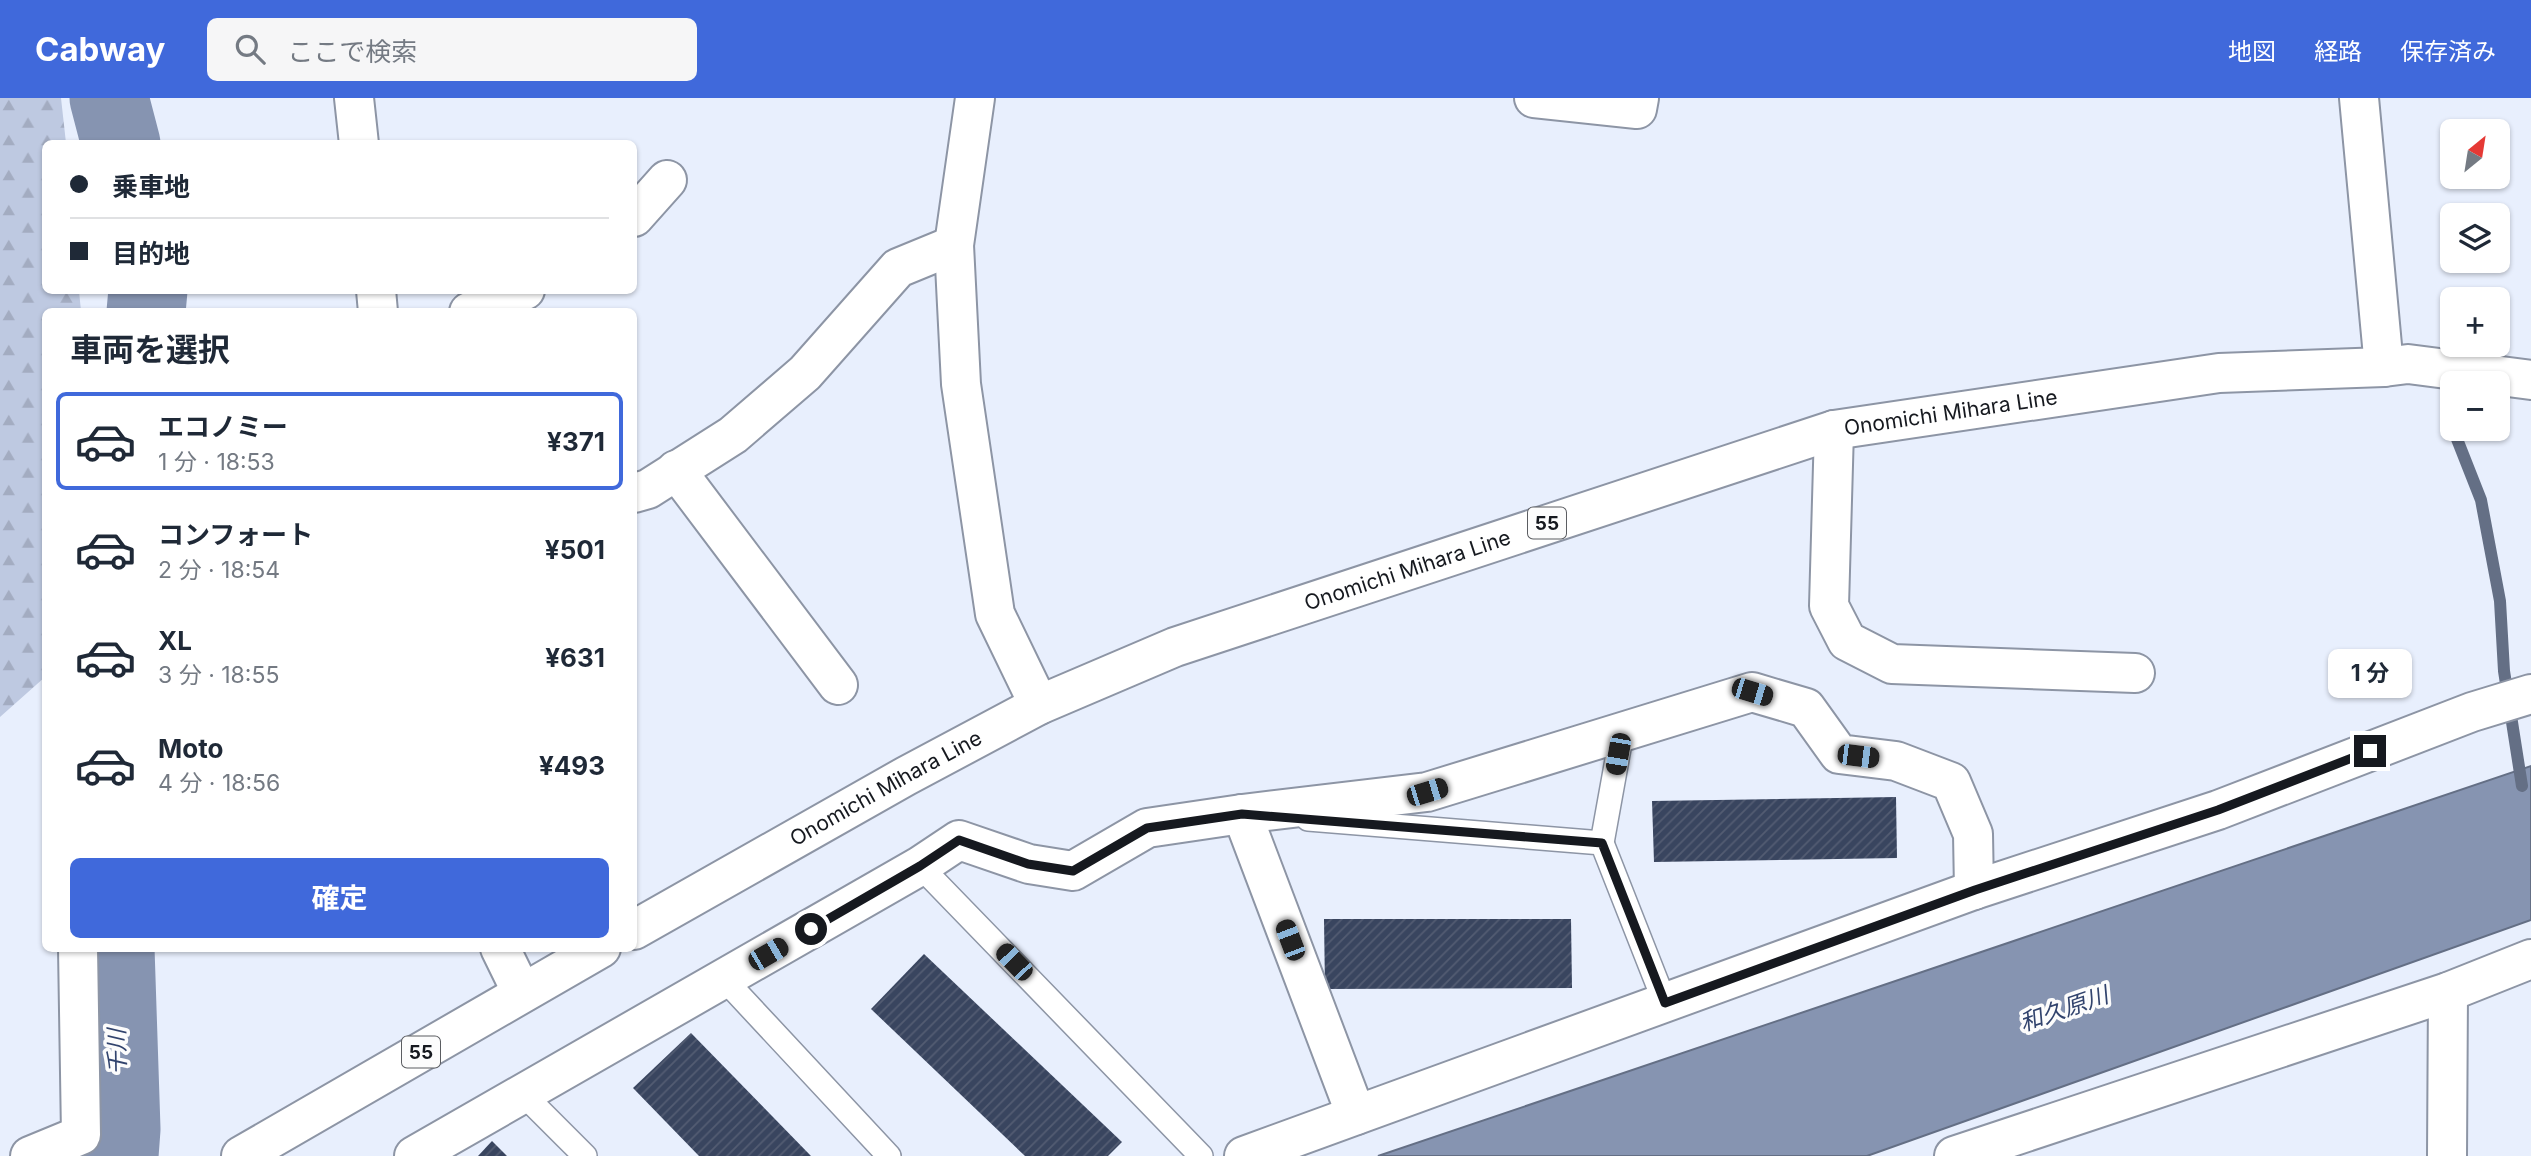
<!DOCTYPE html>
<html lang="ja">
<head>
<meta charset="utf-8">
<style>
	body { margin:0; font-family:Inter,"Noto Sans JP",sans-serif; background:#f6f6f7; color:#1f2937; height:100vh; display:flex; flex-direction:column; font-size:26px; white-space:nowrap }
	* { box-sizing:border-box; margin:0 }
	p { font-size:23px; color:#747a83 }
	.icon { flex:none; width:38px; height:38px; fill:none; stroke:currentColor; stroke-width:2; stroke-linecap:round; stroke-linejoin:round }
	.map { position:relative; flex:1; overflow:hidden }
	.details { position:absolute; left:42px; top:210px; width:595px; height:644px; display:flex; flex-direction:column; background:#fff; border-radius:10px; box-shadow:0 2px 5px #0004 }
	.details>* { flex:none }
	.hud { position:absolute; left:42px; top:42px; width:595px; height:154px; border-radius:10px; box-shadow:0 2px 5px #0004; display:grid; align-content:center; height:154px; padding:0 28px; background:#fff }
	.needle { width:46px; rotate:30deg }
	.buttons { position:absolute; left:2440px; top:21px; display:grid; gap:14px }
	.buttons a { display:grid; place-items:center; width:70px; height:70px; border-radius:10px; background:#fff; box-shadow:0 2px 5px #0004; font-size:35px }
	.end { position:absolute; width:32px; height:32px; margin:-16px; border:9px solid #16191f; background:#fff; box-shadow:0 0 0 4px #fff }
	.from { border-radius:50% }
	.bubble { position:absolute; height:49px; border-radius:10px; background:#fff; box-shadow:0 2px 5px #0004; font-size:23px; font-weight:700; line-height:49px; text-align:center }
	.car { position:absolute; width:21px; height:42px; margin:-21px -10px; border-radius:9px; box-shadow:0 0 5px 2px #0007; background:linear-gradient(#222 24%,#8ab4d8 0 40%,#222 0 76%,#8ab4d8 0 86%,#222 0) }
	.hud b { display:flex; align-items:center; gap:24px; height:66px; font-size:26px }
	.hud b+b { border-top:2px solid #e0e1e3 }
	.hud i { width:18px; height:18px; background:#1f2937 }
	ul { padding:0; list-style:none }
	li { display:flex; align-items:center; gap:21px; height:98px; margin:0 14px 10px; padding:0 14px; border:4px solid transparent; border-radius:10px }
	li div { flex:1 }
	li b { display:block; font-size:26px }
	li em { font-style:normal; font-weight:700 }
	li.current { border-color:#4069db }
	li>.icon { width:63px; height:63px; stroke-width:1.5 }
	h2 { padding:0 28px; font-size:32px; line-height:84px }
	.action { display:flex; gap:14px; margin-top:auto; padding:14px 28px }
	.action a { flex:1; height:80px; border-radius:10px; background:#4069db; color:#fff; font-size:28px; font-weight:700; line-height:80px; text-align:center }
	header { display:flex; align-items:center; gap:42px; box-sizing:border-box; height:98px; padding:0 35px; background:#4069db; color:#fff }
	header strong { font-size:33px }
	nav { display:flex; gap:38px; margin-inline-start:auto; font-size:24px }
	.search { width:490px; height:63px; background:#f6f6f7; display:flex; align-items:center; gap:18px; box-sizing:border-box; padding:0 24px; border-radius:10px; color:#747a83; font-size:26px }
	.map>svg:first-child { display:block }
	.forest { fill:url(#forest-firs) }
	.water { fill:#8694b1; stroke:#646f85; stroke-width:2 }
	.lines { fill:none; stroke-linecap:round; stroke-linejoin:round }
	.stream { stroke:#646f85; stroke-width:12 }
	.river { stroke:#8694b1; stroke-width:79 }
	.building { fill:url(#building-hatch) }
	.service-casing { stroke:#8d95a5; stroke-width:26 }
	.minor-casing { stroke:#8d95a5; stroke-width:42 }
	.primary-casing { stroke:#8d95a5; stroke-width:42 }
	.service { stroke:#fff; stroke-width:23 }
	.minor { stroke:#fff; stroke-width:38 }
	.primary { stroke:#fff; stroke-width:38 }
	.route { stroke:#16191f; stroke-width:9 }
	.labels { text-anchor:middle; stroke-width:7; stroke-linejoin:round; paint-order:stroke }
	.shield { fill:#fcfcfc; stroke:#5b5d61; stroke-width:2 }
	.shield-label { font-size:19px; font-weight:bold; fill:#16191f }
	.street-label { font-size:21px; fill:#16191f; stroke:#fcfcfc }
	.water-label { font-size:23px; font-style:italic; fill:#31436d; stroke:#fcfcfc }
</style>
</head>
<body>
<header>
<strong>Cabway</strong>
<div class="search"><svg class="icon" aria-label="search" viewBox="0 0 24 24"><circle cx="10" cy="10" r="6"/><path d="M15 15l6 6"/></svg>ここで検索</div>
<nav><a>地図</a><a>経路</a><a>保存済み</a></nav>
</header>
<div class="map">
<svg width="2531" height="1058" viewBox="0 0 2531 1058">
	<defs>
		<pattern id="forest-firs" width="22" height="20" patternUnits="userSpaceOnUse" patternTransform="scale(1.75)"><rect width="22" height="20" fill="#bec9e1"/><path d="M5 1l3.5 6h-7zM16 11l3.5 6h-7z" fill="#a3acc1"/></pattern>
		<pattern id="building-hatch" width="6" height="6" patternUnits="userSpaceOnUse" patternTransform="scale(1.75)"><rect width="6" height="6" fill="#39455f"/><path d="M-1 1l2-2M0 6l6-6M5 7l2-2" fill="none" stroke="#535c72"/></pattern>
	</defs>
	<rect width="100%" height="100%" fill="#e8effd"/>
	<!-- forest -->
	<path class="forest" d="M 0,0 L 61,0 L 66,45 L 46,46 L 46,192 L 79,193 L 81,213 L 46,214 L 45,579 L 0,619 Z"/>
	<!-- water -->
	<path class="water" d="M 2531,668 L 2531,822 L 1867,1058 L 1378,1058 Z"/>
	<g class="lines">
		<!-- stream -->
		<path class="stream" d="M 2455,336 L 2481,402 L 2500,503 L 2504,573 L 2522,688"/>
		<!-- river -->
		<g class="river">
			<path d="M 109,0 L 121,46"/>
			<path d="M 146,214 L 148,192"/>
			<path d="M 115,850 L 121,1031 L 119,1058"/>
		</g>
	</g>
	<!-- building -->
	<g class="building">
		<path d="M 1896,699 L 1897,760 L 1654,764 L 1652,703 Z"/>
		<path d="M 1324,821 L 1571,821 L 1572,890 L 1325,891 Z"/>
		<path d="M 924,856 L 1122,1044 L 1108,1058 L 1025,1058 L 871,911 Z"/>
		<path d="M 691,935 L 811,1058 L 699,1058 L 633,990 Z"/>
		<path d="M 492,1043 L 507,1058 L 478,1058 Z"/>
	</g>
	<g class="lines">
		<defs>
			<g id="service">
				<path d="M 1308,721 L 1602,745 L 1665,905"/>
				<path d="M 1602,745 L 1622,634"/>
				<path d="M 920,768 L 1201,1058"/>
				<path d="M 724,881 L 889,1058"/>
				<path d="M 523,996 L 585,1058"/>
			</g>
			<g id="minor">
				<path d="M 354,0 L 359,46"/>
				<path d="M 975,0 L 954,147 L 961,286 L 995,516 L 1039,607"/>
				<path d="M 1534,0 L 1637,11 L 1639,0"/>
				<path d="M 2359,0 L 2384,269"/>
				<path d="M 634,119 L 667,82"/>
				<path d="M 376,192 L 378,214"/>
				<path d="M 469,214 L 525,192"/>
				<path d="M 1834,332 L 1829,508 L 1847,543 L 1892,566 L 2135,575"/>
				<path d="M 676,372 L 838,587"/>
				<path d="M 634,395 L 648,391 L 733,337 L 805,275 L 898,170 L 954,147"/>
				<path d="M 1242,716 L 1356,1017"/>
				<path d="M 500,850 L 522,895"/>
				<path d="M 30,1058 L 81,1037 L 78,850"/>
				<path d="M 414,1058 L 920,768 L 959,742 L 1029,766 L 1073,773 L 1147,730 L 1242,716 L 1427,694 L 1752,594 L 1806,610 L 1839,656 L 1896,663 L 1951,684 L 1973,736 L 1974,792"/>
				<path d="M 1244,1058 L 1974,792 L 2218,712 L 2472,614 L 2531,596"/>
				<path d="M 1954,1058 L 2448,894 L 2531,861"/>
				<path d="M 2447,1058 L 2448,894"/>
			</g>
			<g id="primary">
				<path id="s1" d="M 634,832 L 906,678 L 1039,607 L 1175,549 L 1834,332 L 2219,275 L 2384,269 L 2408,266 L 2531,282"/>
				<path d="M 241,1058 L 601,850"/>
			</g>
		</defs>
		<!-- service casing -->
		<use href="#service" class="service-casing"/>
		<!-- minor casing -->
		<use href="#minor" class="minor-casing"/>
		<!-- primary casing -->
		<use href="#primary" class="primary-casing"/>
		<!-- service -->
		<use href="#service" class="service"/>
		<!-- minor -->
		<use href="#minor" class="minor"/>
		<!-- primary -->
		<use href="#primary" class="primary"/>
	</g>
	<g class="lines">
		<!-- route -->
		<path class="route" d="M 811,831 L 920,768 L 959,742 L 1028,766 L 1073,773 L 1147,730 L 1242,716 L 1602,745 L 1665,905 L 1975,792 L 2218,712 L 2370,653"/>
	</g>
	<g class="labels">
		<!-- shield labels -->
		<g class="shield">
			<rect x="1528" y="409.5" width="38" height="31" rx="5"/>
			<rect x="402" y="938.5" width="38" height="31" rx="5"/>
		</g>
		<g class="shield-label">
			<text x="1547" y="432">55</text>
			<text x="421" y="961">55</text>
		</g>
		<!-- street labels -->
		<g class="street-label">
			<text dy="7" stroke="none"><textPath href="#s1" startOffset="1423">Onomichi Mihara Line</textPath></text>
			<text dy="7" stroke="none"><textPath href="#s1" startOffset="856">Onomichi Mihara Line</textPath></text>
			<text dy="7" stroke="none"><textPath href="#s1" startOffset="289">Onomichi Mihara Line</textPath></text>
		</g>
		<!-- water labels -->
		<g class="water-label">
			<text transform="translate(2064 911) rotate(-19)" y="8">和久原川</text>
			<text transform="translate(117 954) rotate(-91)" y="8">千川</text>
		</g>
	</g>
</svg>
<div class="buttons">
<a><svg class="needle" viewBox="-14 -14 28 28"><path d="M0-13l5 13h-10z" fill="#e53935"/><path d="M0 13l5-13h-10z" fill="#747a83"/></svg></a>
<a><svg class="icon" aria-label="layers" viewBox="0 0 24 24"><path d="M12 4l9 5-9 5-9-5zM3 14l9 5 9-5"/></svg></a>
<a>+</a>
<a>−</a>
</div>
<i class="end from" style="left:811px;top:831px"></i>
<i class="end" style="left:2370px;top:653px"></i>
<div class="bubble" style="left:2328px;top:551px;width:84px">1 分</div>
<i class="car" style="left:1752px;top:594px;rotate:107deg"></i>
<i class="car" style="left:1618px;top:656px;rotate:190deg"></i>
<i class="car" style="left:1858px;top:658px;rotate:97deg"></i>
<i class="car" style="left:1427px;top:694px;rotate:73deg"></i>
<i class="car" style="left:1290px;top:842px;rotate:339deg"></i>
<i class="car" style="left:768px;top:856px;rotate:60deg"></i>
<i class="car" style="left:1014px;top:864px;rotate:316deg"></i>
<div class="hud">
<b><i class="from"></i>乗車地</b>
<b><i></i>目的地</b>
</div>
<section class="details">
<h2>車両を選択</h2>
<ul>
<li class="current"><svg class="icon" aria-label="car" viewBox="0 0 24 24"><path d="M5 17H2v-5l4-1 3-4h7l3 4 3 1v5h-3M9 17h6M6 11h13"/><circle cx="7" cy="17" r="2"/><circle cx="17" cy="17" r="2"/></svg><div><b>エコノミー</b><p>1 分 · 18:53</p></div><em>¥371</em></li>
<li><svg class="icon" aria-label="car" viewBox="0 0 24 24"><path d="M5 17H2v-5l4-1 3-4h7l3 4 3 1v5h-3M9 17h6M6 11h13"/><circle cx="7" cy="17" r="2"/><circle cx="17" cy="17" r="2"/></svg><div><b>コンフォート</b><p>2 分 · 18:54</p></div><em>¥501</em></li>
<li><svg class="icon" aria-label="car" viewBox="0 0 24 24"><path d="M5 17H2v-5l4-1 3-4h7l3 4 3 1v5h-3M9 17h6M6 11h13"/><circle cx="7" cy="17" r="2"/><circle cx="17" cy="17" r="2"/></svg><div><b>XL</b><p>3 分 · 18:55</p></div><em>¥631</em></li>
<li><svg class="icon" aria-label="car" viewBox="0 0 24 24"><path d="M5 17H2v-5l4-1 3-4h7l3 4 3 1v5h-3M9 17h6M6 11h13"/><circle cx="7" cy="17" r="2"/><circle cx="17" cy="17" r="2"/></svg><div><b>Moto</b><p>4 分 · 18:56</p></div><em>¥493</em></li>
</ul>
<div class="action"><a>確定</a></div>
</section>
</div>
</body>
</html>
